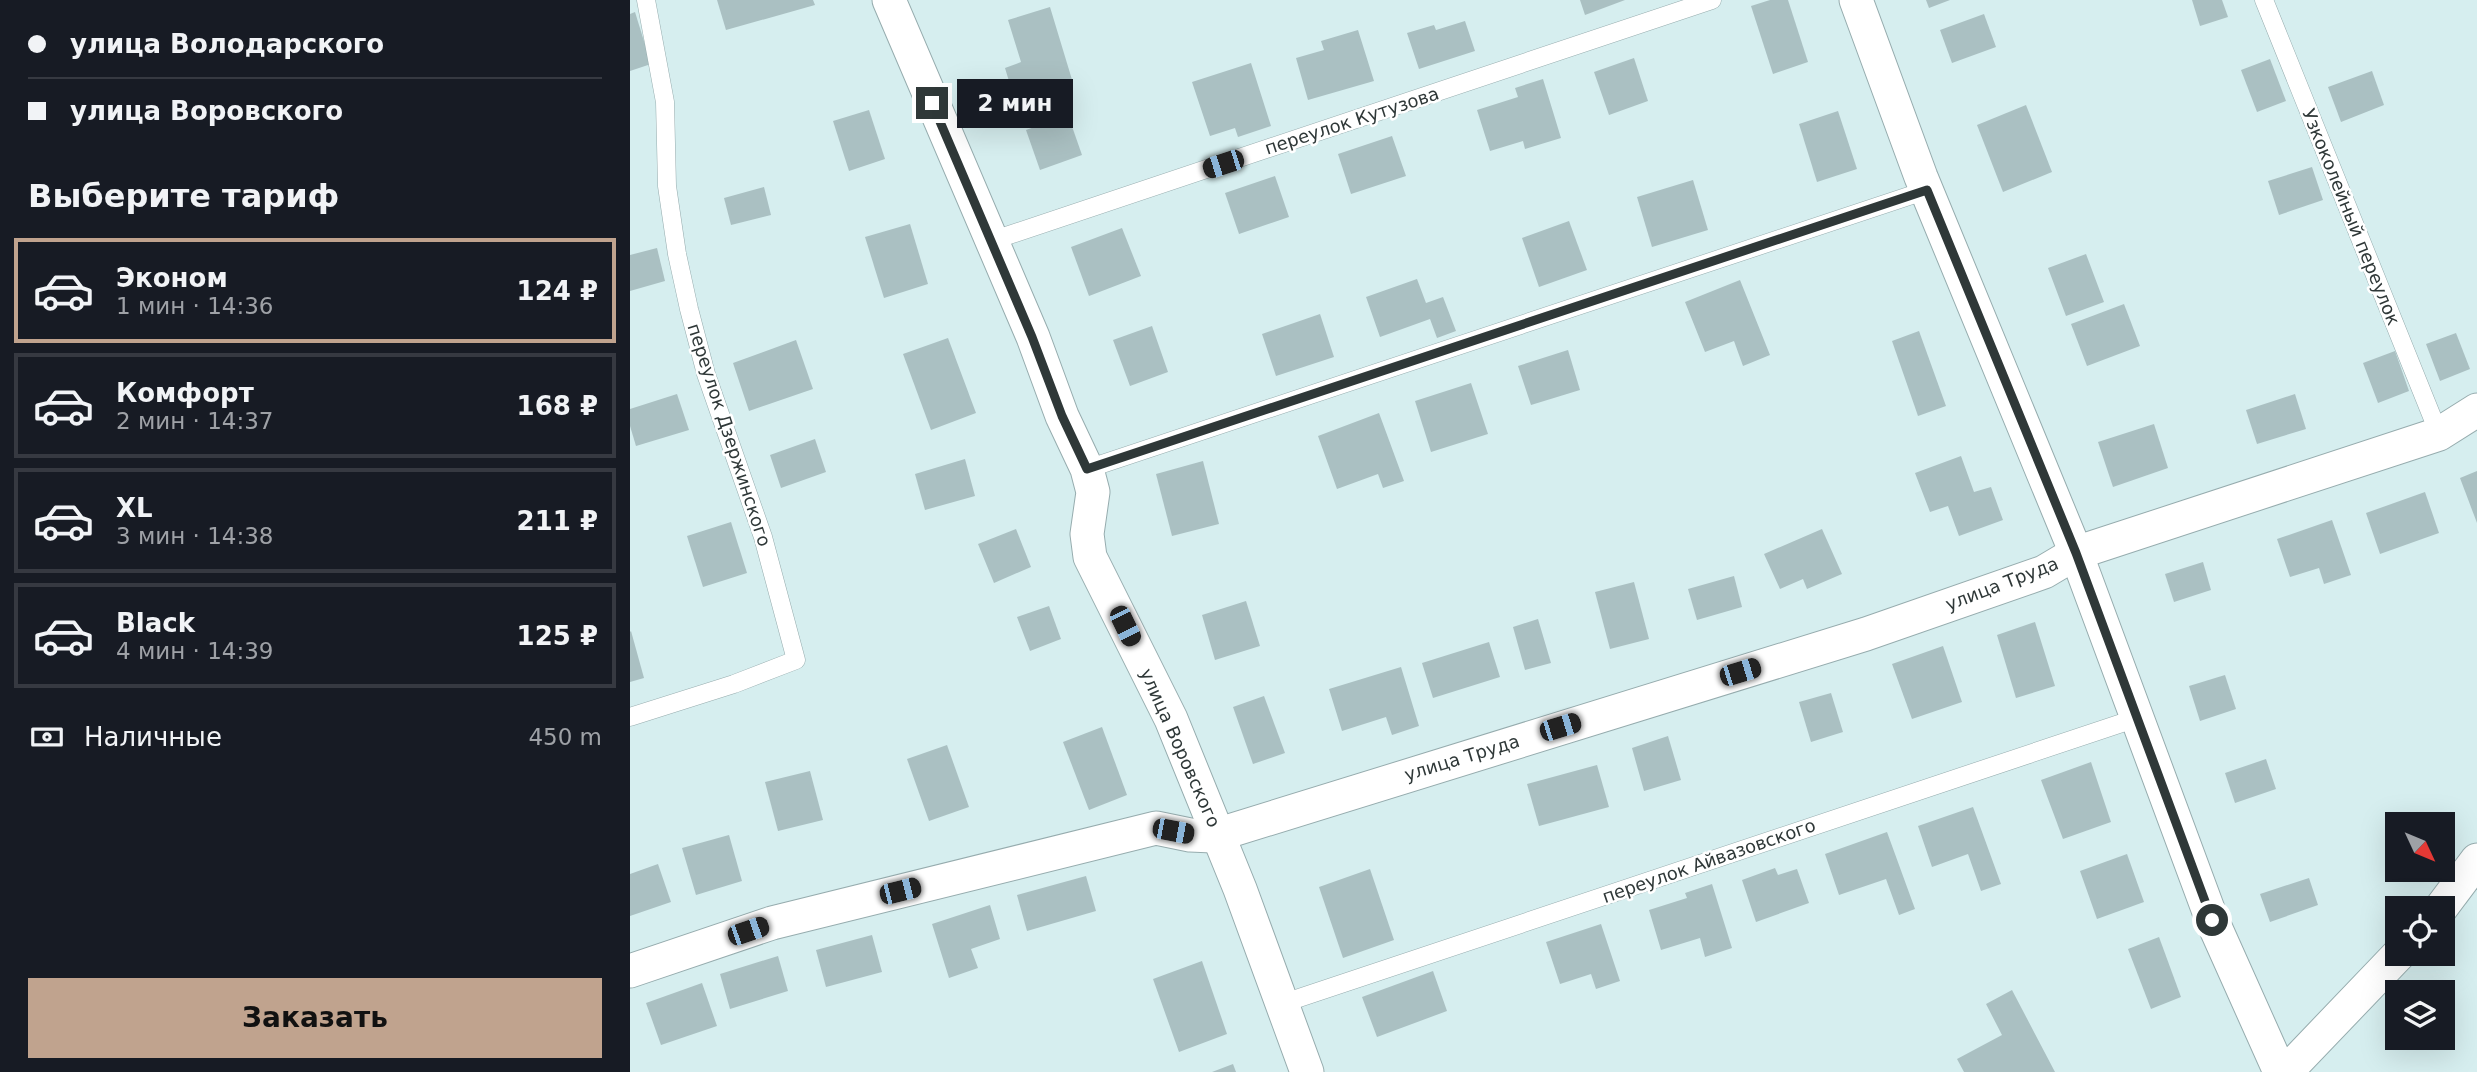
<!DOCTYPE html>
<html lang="ru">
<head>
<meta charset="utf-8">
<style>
	body { margin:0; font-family:"DejaVu Sans",sans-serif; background:#20242c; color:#f1f3f6; height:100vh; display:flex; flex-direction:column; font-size:26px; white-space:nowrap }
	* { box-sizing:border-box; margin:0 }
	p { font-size:23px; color:#9ea1a6 }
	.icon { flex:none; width:38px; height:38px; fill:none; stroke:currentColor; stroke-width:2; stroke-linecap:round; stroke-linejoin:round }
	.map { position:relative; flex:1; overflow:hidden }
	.panel { display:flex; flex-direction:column; background:#171b24; width:630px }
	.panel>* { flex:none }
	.banner { display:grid; align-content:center; height:154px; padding:0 28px; background:#171b24 }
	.needle { width:46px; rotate:134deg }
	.buttons { position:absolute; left:1755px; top:812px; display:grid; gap:14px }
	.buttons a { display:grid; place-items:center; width:70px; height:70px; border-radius:0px; background:#171b24; box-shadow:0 7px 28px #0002; font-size:35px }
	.end { position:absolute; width:32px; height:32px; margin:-16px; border:9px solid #2f3838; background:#fff; box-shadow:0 0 0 4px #fff }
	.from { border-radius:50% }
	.bubble { position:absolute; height:49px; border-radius:0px; background:#171b24; box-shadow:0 7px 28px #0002; font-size:23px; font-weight:600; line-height:49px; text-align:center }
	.car { position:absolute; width:21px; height:42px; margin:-21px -10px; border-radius:9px; box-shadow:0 0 5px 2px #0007; background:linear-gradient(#222 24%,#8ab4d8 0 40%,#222 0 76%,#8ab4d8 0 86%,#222 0) }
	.banner b { display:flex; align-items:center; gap:24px; height:66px; font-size:26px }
	.banner b+b { border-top:2px solid #363941 }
	.banner i { width:18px; height:18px; background:#f1f3f6 }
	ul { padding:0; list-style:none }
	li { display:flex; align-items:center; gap:21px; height:105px; margin:0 14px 10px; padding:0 14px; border:4px solid #363941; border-radius:0px }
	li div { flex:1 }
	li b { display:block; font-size:26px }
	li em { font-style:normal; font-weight:600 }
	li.active { border-color:#c0a38e }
	li>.icon { width:63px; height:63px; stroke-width:1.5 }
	h2 { padding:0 28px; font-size:32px; line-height:84px }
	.pay { display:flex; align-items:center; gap:18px; height:77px; padding:0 28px; font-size:26px }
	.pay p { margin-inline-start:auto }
	.button { display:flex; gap:14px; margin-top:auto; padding:14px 28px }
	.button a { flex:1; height:80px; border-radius:0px; background:#c0a38e; color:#111; font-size:28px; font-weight:600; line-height:80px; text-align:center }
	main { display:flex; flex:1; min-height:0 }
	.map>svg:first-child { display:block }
	.building { fill:#aac0c2 }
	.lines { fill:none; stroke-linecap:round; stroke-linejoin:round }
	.service-casing { stroke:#96acae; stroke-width:19 }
	.minor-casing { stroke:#96acae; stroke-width:35 }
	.service { stroke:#fff; stroke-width:18 }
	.minor { stroke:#fff; stroke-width:33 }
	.route { stroke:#2f3838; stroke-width:9 }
	.labels { text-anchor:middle; stroke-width:5; stroke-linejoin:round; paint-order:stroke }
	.street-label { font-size:18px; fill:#2f3838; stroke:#fff }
</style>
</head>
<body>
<main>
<section class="panel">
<div class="banner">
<b><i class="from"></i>улица Володарского</b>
<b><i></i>улица Воровского</b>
</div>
<h2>Выберите тариф</h2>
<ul>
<li class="active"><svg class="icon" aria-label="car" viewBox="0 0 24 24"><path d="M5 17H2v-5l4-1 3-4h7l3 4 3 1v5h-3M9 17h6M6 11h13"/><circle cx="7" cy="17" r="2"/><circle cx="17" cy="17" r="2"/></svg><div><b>Эконом</b><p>1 мин · 14:36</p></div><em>124 ₽</em></li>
<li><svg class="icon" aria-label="car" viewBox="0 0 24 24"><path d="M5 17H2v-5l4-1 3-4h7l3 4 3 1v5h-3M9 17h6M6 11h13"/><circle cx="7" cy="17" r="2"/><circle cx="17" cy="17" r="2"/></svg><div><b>Комфорт</b><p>2 мин · 14:37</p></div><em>168 ₽</em></li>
<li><svg class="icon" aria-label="car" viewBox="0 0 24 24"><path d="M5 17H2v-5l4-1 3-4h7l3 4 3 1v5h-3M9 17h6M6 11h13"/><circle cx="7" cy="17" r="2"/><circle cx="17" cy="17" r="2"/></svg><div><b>XL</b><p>3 мин · 14:38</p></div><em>211 ₽</em></li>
<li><svg class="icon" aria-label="car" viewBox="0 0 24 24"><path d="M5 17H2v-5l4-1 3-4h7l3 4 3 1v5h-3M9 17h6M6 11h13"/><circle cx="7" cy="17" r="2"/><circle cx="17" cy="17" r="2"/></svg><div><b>Black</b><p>4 мин · 14:39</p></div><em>125 ₽</em></li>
</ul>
<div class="pay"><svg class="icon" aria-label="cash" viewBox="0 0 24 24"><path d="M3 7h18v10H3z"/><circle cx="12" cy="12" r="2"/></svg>Наличные<p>450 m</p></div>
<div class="button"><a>Заказать</a></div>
</section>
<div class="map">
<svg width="1847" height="1072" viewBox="0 0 1847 1072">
	<rect width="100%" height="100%" fill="#d6eeef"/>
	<!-- building -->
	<g class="building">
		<path d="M 87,0 L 183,0 L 185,5 L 96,30 Z"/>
		<path d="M 950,0 L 995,0 L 955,15 Z"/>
		<path d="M 1140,0 L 1158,0 L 1178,62 L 1143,74 L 1121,6 Z"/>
		<path d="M 1296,0 L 1320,0 L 1299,8 Z"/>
		<path d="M 1562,0 L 1592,0 L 1598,17 L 1570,26 Z"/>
		<path d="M 420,7 L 443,83 L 385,101 L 375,68 L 391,62 L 378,20 Z"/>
		<path d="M 5,12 L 21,64 L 0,71 L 0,14 Z"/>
		<path d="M 1354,14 L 1366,47 L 1322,63 L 1310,30 Z"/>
		<path d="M 835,21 L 845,51 L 789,69 L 777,33 L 804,25 L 806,30 Z"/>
		<path d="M 728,30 L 744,81 L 678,100 L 666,58 L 694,50 L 691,41 Z"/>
		<path d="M 1004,58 L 1018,101 L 979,115 L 964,72 Z"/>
		<path d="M 1640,59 L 1656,101 L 1627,112 L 1611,70 Z"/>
		<path d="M 621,63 L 641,126 L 608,137 L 605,128 L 580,136 L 562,82 Z"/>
		<path d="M 1742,71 L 1754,105 L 1711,122 L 1698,87 Z"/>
		<path d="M 913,79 L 931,138 L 895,149 L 893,141 L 860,151 L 847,110 L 888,97 L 885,88 Z"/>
		<path d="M 1396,105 L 1422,172 L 1373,192 L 1347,125 Z"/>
		<path d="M 239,110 L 255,159 L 219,171 L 203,121 Z"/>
		<path d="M 1208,111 L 1227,169 L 1187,182 L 1169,124 Z"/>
		<path d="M 438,115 L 452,155 L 410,170 L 396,130 Z"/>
		<path d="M 762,136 L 776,176 L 721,194 L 708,154 Z"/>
		<path d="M 1682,167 L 1693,200 L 1649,215 L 1638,181 Z"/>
		<path d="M 645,176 L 659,217 L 609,234 L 595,193 Z"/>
		<path d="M 1063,180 L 1078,230 L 1022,247 L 1007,197 Z"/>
		<path d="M 134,187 L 141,215 L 101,225 L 94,198 Z"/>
		<path d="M 939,221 L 957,270 L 909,287 L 892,238 Z"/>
		<path d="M 280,224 L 298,284 L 254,298 L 235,237 Z"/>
		<path d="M 492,228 L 511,276 L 459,296 L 441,247 Z"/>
		<path d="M 27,248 L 35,281 L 0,291 L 0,255 Z"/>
		<path d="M 1456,254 L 1474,302 L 1436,316 L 1418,268 Z"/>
		<path d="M 787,279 L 796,303 L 813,297 L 826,331 L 807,338 L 800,319 L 750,337 L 736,297 Z"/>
		<path d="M 1110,280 L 1140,355 L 1113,366 L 1104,341 L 1075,352 L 1055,302 Z"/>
		<path d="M 1494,304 L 1510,346 L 1457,366 L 1441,324 Z"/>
		<path d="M 690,314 L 704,357 L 646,376 L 632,334 Z"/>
		<path d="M 522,326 L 538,372 L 500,386 L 483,340 Z"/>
		<path d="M 1289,331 L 1316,406 L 1288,416 L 1262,341 Z"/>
		<path d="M 1826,333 L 1840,369 L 1810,381 L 1796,344 Z"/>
		<path d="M 318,338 L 346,413 L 301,430 L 273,354 Z"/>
		<path d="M 166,340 L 183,389 L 119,411 L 103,363 Z"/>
		<path d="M 938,350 L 950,390 L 901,405 L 888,366 Z"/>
		<path d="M 1765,351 L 1779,391 L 1748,403 L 1733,363 Z"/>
		<path d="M 841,383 L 858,434 L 801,452 L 785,401 Z"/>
		<path d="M 47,394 L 59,430 L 6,446 L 0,426 L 0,409 Z"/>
		<path d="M 1665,394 L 1676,429 L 1627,444 L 1616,410 Z"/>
		<path d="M 749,413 L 774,481 L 753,488 L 748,474 L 707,489 L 688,436 Z"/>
		<path d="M 1524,424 L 1538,468 L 1483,487 L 1468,442 Z"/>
		<path d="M 185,439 L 196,472 L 151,488 L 140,455 Z"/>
		<path d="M 1331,456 L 1344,492 L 1361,487 L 1373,520 L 1329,536 L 1318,506 L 1300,512 L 1285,473 Z"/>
		<path d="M 335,459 L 345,496 L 295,510 L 285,474 Z"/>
		<path d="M 573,461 L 589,524 L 542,536 L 526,474 Z"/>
		<path d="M 1847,471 L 1847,523 L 1830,478 Z"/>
		<path d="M 1795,492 L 1809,533 L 1750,554 L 1736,513 Z"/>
		<path d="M 1702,520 L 1721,575 L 1694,584 L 1689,568 L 1660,577 L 1647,539 Z"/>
		<path d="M 101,522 L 117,573 L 73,587 L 57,536 Z"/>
		<path d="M 386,529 L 401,567 L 364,583 L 348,544 Z"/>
		<path d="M 1192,529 L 1212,574 L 1177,589 L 1173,579 L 1150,589 L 1134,554 Z"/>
		<path d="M 1573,562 L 1581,590 L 1544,602 L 1535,574 Z"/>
		<path d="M 1104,576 L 1112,607 L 1067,620 L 1058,589 Z"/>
		<path d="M 1004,582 L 1019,639 L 980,649 L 965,592 Z"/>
		<path d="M 616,601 L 630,646 L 585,660 L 572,615 Z"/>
		<path d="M 419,606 L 431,639 L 400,651 L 387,617 Z"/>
		<path d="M 908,619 L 921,663 L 895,670 L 883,627 Z"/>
		<path d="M 1405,622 L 1425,686 L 1386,698 L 1367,635 Z"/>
		<path d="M 1,631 L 14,678 L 0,682 L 0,632 Z"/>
		<path d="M 859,642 L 870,677 L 803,698 L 792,663 Z"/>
		<path d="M 1313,646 L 1332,702 L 1282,719 L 1262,664 Z"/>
		<path d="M 771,667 L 789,726 L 762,735 L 756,717 L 712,731 L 699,689 Z"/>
		<path d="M 1595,675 L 1606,709 L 1570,721 L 1559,686 Z"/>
		<path d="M 1201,693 L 1213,732 L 1181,742 L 1169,702 Z"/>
		<path d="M 634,696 L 655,753 L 623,764 L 603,707 Z"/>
		<path d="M 472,727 L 497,795 L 459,810 L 433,742 Z"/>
		<path d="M 1038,736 L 1051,780 L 1014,791 L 1002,748 Z"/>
		<path d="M 317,745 L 339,807 L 299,821 L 277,759 Z"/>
		<path d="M 1636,759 L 1646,789 L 1605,803 L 1595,773 Z"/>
		<path d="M 1461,762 L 1481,822 L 1433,839 L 1411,780 Z"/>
		<path d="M 967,765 L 979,807 L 909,826 L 897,784 Z"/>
		<path d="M 180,771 L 193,820 L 148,831 L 135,782 Z"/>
		<path d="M 1343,807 L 1371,884 L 1351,891 L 1338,854 L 1302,867 L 1288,826 Z"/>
		<path d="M 1257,832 L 1285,909 L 1269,915 L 1256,879 L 1209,895 L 1195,854 Z"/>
		<path d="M 99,835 L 112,881 L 66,895 L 52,848 Z"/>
		<path d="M 1497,854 L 1514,902 L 1467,919 L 1450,871 Z"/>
		<path d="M 28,864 L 41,902 L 0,916 L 0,874 Z"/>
		<path d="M 1145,868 L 1148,875 L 1167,869 L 1179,903 L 1126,922 L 1112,880 Z"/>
		<path d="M 740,869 L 764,940 L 713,958 L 689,887 Z"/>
		<path d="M 456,876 L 466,911 L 397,931 L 387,895 Z"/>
		<path d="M 1679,878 L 1688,905 L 1640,922 L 1630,894 Z"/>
		<path d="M 1082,884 L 1102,948 L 1075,957 L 1070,938 L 1031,950 L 1019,910 L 1057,898 L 1055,893 Z"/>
		<path d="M 360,905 L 370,939 L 341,949 L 348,968 L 319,978 L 302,924 Z"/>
		<path d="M 971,924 L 990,981 L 966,989 L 961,974 L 930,984 L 916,942 Z"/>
		<path d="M 242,935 L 252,972 L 196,987 L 186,950 Z"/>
		<path d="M 1529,937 L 1551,997 L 1521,1009 L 1498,949 Z"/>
		<path d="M 148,956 L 158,991 L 100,1009 L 90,974 Z"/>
		<path d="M 572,961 L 597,1034 L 549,1052 L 523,979 Z"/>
		<path d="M 803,971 L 817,1011 L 747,1037 L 732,997 Z"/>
		<path d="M 72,983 L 87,1026 L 31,1045 L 16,1003 Z"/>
		<path d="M 1382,990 L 1425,1072 L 1334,1072 L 1327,1059 L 1372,1035 L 1356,1004 Z"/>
		<path d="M 603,1064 L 606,1072 L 582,1072 Z"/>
	</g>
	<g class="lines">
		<defs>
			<g id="service">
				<path d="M 1634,0 L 1809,434"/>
				<path d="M 361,241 L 1082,0"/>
				<path d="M 457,469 L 1297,190"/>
				<path d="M 0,717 L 104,684 L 166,660 L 133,537 L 76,374 L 59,309 L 47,254 L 37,186 L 35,102 L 16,0"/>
				<path d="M 651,1004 L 1507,718"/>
			</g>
			<g id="minor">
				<path d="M 259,0 L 403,337 L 432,416 L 457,469 L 463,492 L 457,534 L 460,557 L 541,719 L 610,889 L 677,1072"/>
				<path d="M 1226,0 L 1291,177 L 1446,553 L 1582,920 L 1650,1072"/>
				<path d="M 1811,908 L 1847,860"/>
				<path d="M 0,971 L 142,923 L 526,828 L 560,835 L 583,836 L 1236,634 L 1414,572 L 1446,553 L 1809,434 L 1847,410"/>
				<path d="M 1656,1072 L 1769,954"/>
			</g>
		</defs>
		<!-- service casing -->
		<use href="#service" class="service-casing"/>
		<!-- minor casing -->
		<use href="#minor" class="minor-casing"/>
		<!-- service -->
		<use href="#service" class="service"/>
		<!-- minor -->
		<use href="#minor" class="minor"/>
	</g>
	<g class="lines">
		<!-- route -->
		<path class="route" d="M 302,103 L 402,337 L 432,416 L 457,469 L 1297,190 L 1446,553 L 1582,920"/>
	</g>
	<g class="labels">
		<!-- street labels -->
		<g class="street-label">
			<text transform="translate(722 121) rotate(-18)" y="6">переулок Кутузова</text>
			<text transform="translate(1721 217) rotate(68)" y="6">Узкоколейный переулок</text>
			<text transform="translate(99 435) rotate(72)" y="6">переулок Дзержинского</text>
			<text transform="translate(1372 584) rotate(-21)" y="6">улица Труда</text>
			<text transform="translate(550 748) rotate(66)" y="6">улица Воровского</text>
			<text transform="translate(832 758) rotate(-17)" y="6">улица Труда</text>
			<text transform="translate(1079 861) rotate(-19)" y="6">переулок Айвазовского</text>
		</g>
	</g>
</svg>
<div class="buttons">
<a><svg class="needle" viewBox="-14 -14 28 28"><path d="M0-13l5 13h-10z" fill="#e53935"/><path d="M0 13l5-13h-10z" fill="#9ea1a6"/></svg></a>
<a><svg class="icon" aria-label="locate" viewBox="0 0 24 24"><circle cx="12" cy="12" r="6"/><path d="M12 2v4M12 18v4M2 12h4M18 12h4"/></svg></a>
<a><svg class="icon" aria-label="layers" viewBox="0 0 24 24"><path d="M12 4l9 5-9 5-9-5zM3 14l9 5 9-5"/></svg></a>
</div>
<i class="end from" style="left:1582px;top:920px"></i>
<i class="end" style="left:302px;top:103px"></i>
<div class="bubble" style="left:327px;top:79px;width:116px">2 мин</div>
<i class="car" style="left:593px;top:164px;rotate:252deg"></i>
<i class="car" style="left:495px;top:626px;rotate:154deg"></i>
<i class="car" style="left:1110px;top:672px;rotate:73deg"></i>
<i class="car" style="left:930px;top:727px;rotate:73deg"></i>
<i class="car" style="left:543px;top:831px;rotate:101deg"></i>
<i class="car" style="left:270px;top:891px;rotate:76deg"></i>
<i class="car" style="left:118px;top:931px;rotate:71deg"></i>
</div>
</main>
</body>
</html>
